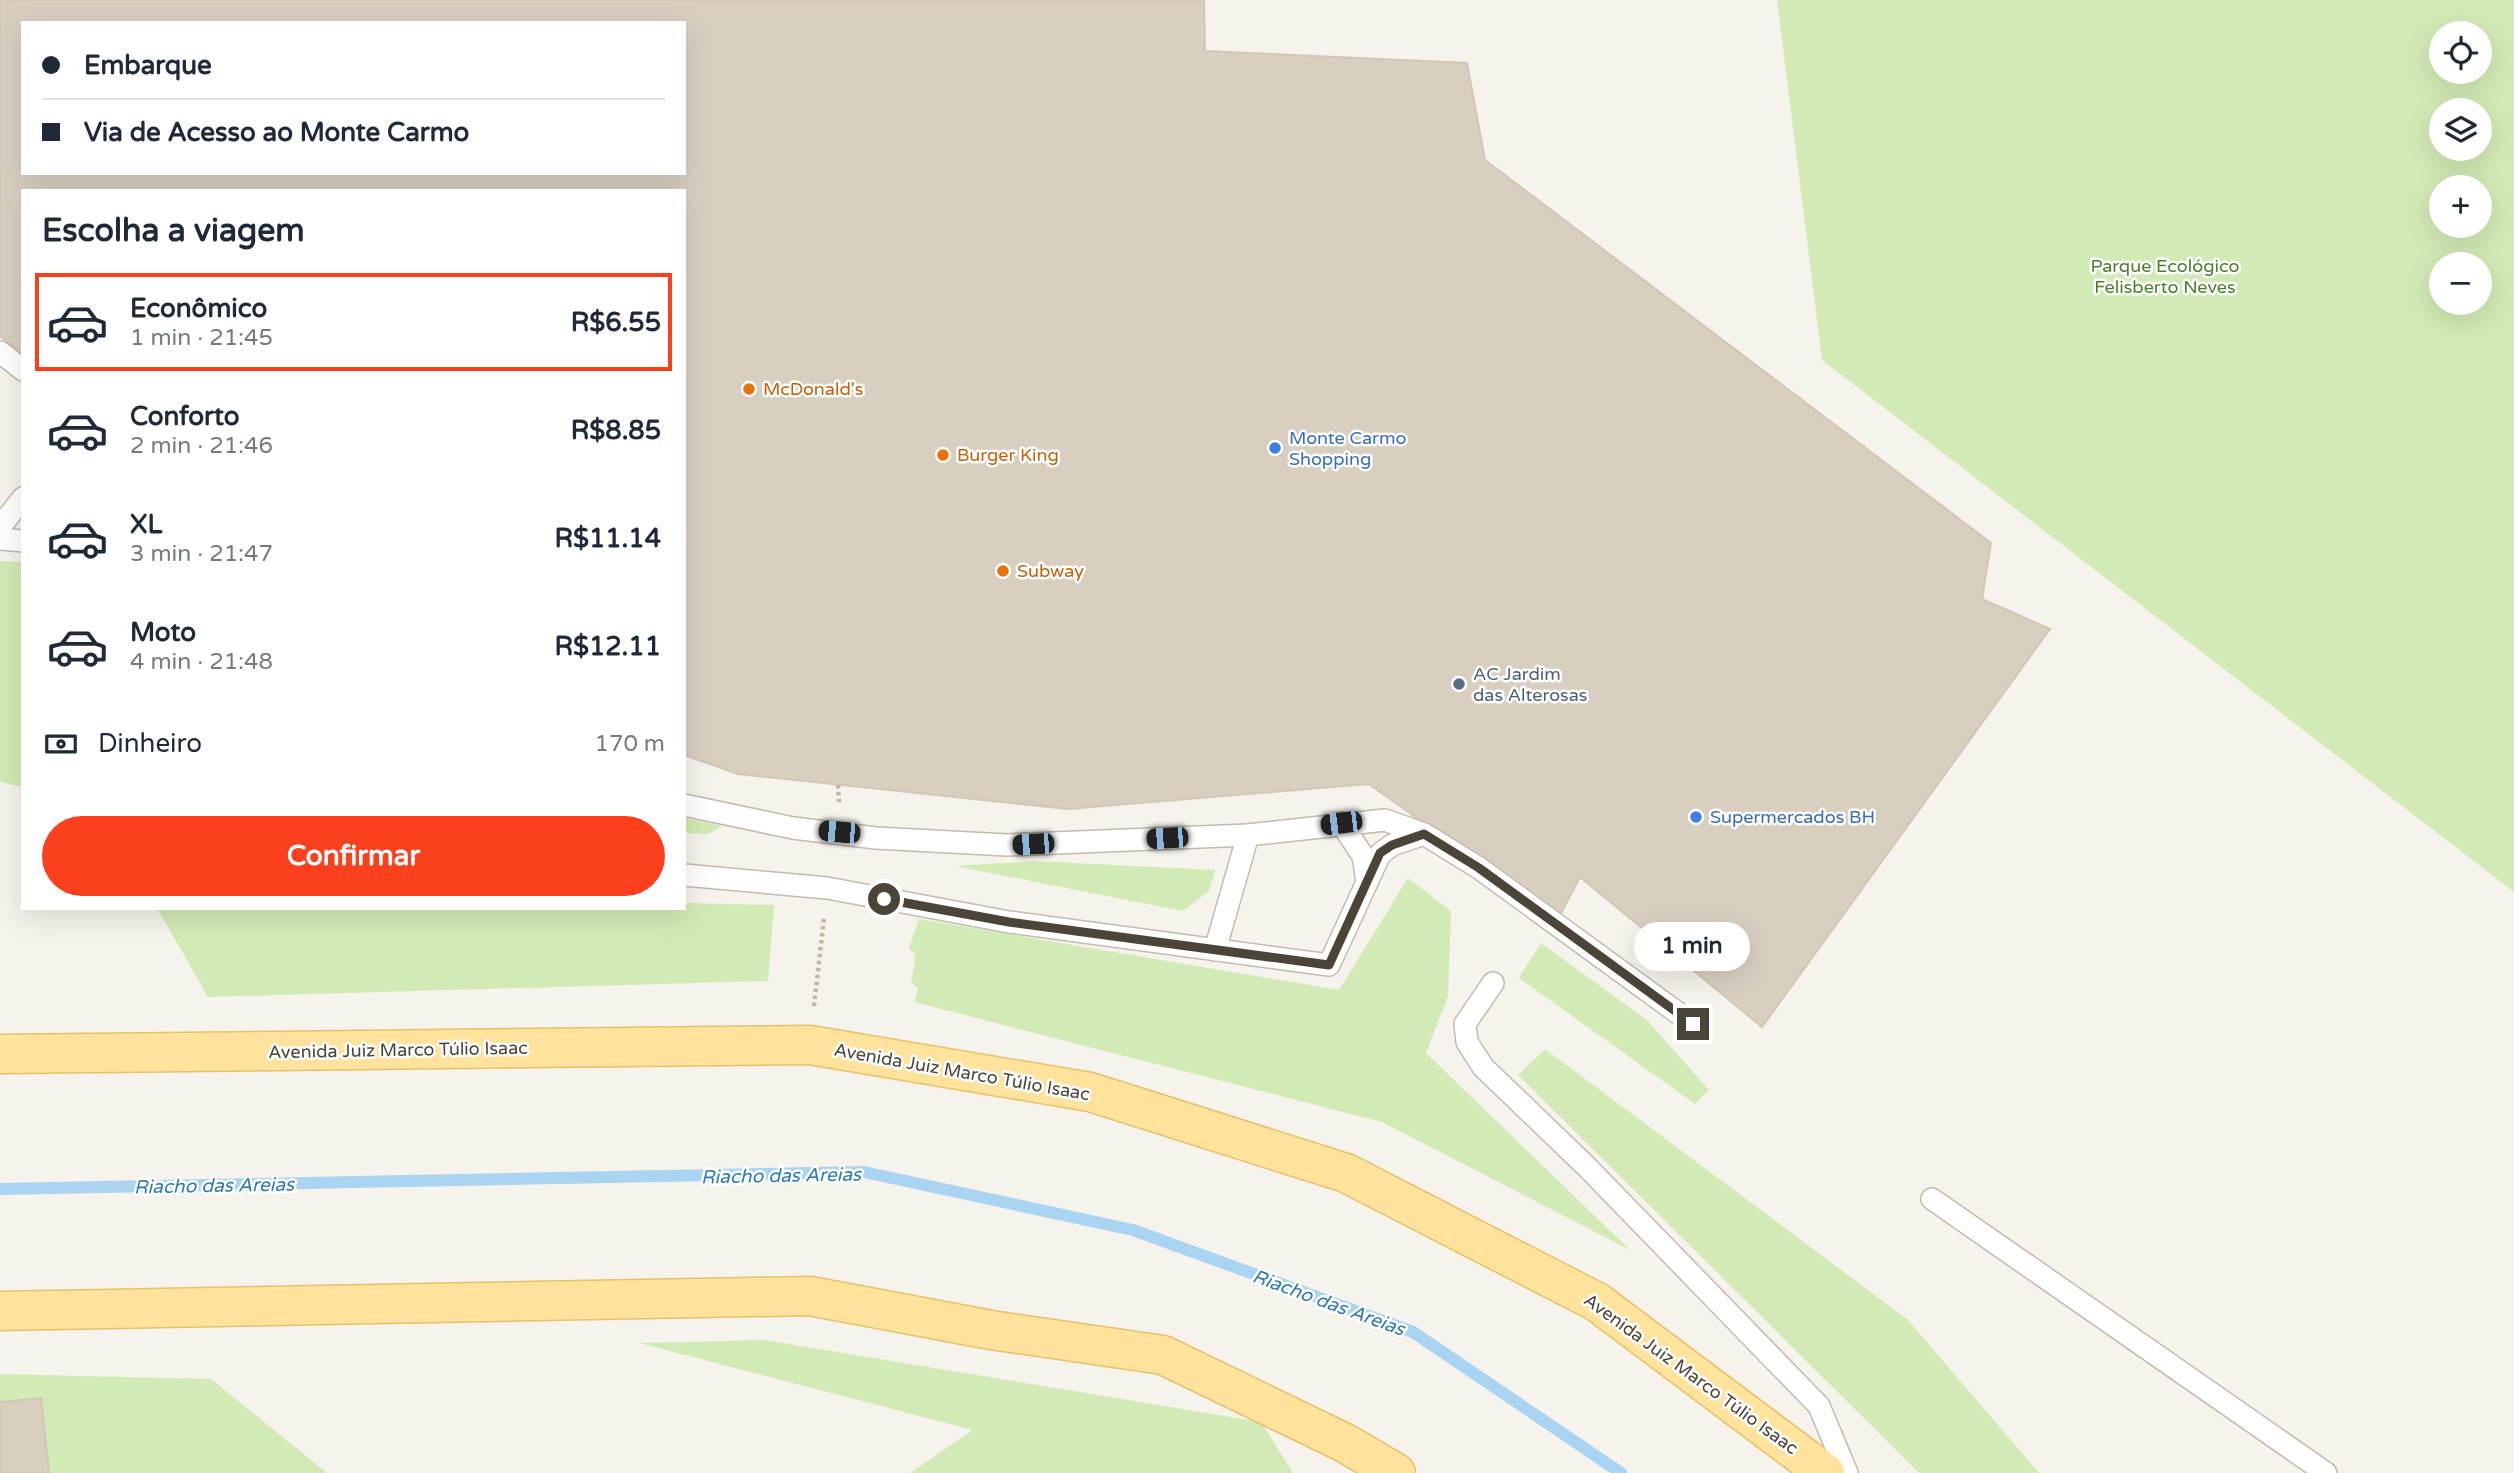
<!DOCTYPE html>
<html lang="pt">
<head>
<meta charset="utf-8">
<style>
	body { margin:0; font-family:"Varela Round",sans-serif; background:#f2f2f3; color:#1f2937; height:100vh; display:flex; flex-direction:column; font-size:26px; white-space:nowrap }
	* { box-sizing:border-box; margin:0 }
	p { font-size:23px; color:#747a83 }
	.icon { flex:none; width:38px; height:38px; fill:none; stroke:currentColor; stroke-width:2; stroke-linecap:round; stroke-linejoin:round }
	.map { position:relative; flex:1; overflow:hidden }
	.panel { position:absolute; left:21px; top:189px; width:665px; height:721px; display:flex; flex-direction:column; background:#fff; border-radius:0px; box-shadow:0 7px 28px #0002 }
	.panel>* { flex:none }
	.banner { position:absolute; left:21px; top:21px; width:665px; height:154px; border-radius:0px; box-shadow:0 7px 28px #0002; display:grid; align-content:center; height:154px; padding:0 21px; background:#fff }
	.fabs { position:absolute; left:2429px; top:21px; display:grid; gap:14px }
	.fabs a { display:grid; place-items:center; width:63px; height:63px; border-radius:50%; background:#fff; box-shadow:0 7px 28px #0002; font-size:35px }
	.end { position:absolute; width:32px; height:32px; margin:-16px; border:9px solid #4b4439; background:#fff; box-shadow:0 0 0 4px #fff }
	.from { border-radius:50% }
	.bubble { position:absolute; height:49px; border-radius:24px; background:#fff; box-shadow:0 7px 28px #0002; font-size:23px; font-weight:700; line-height:49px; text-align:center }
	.car { position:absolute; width:21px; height:42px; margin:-21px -10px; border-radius:9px; box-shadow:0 0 5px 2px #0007; background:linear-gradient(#222 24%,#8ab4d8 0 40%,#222 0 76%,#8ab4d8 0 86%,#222 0) }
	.banner b { display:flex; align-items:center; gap:24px; height:66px; font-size:26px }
	.banner b+b { border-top:2px solid #e0e1e3 }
	.banner i { width:18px; height:18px; background:#1f2937 }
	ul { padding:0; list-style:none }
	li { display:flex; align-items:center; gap:21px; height:98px; margin:0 14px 10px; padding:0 7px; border:4px solid transparent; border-radius:0px }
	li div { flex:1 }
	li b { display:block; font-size:26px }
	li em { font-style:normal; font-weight:700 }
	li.active { border-color:#fc3f1d }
	li>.icon { width:63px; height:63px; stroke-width:1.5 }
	h2 { padding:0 21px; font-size:32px; line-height:84px }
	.pay { display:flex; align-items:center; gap:18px; height:77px; padding:0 21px; font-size:26px }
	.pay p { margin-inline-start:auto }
	.button { display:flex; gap:14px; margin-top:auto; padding:14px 21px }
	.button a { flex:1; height:80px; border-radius:42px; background:#fc3f1d; color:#fff; font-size:28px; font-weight:700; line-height:80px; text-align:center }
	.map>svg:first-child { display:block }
	.green { fill:#d2eab5; fill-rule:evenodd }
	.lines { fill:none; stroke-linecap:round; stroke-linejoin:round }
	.stream { stroke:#a9d4f2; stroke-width:12 }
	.building { fill:#d8cfc1; stroke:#d3c7b4; stroke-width:2; fill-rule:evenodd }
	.lane-casing { stroke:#c2bbae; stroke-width:24 }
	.primary-casing { stroke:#e6c16a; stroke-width:41 }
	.path { stroke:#c4b79f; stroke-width:4.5; stroke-dasharray:3.5 3.5; stroke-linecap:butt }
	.lane { stroke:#fff; stroke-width:21 }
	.primary { stroke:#ffe39c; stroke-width:38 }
	.route { stroke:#4b4439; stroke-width:9 }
	.food-dot { fill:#e8710a; stroke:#fff; stroke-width:2.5 }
	.shop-dot { fill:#3f7fe0; stroke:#fff; stroke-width:2.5 }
	.service-dot { fill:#5c6f8a; stroke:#fff; stroke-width:2.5 }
	.labels { text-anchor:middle; stroke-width:5; stroke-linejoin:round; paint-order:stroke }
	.park-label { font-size:18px; fill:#4a7f2a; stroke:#fff }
	.food-label { font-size:18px; fill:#c56008; stroke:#fff; text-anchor:start }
	.shop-label { font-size:18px; fill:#366cbe; stroke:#fff; text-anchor:start }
	.service-label { font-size:18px; fill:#4e5e75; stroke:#fff; text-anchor:start }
	.street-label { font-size:18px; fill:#4b4439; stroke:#fff }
	.water-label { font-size:19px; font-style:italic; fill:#2e7ab2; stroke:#fff }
</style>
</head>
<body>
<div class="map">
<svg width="2514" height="1473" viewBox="0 0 2514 1473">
	<rect width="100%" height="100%" fill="#f6f3ec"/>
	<!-- green -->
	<g class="green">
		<path d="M 1777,0 L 2514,0 L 2514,892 L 1822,360 ZM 2480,33 L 2480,72 L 2441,72 L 2441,33 ZM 2480,110 L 2480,149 L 2441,149 L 2441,110 ZM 2480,187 L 2480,226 L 2441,226 L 2441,187 ZM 2480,264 L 2480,303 L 2441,303 L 2441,264 Z"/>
		<path d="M 0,561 L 23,562 L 23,787 L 0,782 Z"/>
		<path d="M 684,818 L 722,826 L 708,834 L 684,833 Z"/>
		<path d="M 1033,861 L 1215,870 L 1209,891 L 1183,911 L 955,866 Z"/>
		<path d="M 1408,878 L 1451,911 L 1448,996 L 1426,1053 L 1630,1250 L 1382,1122 L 914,1002 L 918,988 L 911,982 L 916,955 L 909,948 L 919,919 L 1339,990 Z"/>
		<path d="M 684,903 L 774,905 L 768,981 L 208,997 L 157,908 L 684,908 Z"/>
		<path d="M 1541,943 L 1647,1020 L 1709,1090 L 1695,1104 L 1519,978 Z"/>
		<path d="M 1545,1049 L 1907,1319 L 2039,1473 L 1919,1473 L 1518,1075 Z"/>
		<path d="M 765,1340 L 1261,1422 L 1293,1473 L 910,1473 L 973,1430 L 639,1343 Z"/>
		<path d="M 0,1374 L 211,1379 L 327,1473 L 0,1473 Z"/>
	</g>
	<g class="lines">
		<!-- stream -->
		<path class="stream" d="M 0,1189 L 864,1172 L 1133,1230 L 1413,1332 L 1621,1473"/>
	</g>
	<!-- building -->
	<g class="building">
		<path d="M 0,0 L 1204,0 L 1205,51 L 1467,63 L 1485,160 L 1991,543 L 1982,599 L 2050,629 L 1762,1027 L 1580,877 L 1558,919 L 1369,784 L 1068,809 L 738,774 L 684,755 L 684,191 L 23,191 L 23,354 L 0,336 ZM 23,23 L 684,23 L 684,173 L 23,173 Z"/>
		<path d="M 41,1398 L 49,1473 L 0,1473 L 0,1402 Z"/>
	</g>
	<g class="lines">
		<defs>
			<g id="lane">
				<path d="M 0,352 L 23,370"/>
				<path d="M 0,527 L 23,498"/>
				<path d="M 0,539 L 23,541"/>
				<path d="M 684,805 L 793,828 L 876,838 L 1007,845 L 1248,835 L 1385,820 L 1424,834 L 1479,868 L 1693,1024"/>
				<path d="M 1341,823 L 1363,856 L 1367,882"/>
				<path d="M 684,875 L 827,888 L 1009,922 L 1329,965 L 1380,854 L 1392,845 L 1424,834"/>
				<path d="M 1215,950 L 1248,835"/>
				<path d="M 1493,983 L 1465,1024 L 1467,1042 L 1483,1067 L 1587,1167 L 1819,1406 L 1847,1473"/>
				<path d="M 1932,1199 L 2326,1473"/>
			</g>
			<g id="primary">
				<path d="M 0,1054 L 810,1045 L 1090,1092 L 1346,1173 L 1597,1302 L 1825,1473"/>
				<path d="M 0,1311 L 810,1296 L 991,1330 L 1163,1355 L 1345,1443 L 1396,1473"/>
			</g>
		</defs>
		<!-- lane casing -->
		<use href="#lane" class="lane-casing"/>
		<!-- primary casing -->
		<use href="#primary" class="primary-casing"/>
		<!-- path -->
		<g class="path">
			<path d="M 838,785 L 839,802"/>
			<path d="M 814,1006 L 824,918"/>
		</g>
		<!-- lane -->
		<use href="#lane" class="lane"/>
		<!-- primary -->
		<use href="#primary" class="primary"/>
	</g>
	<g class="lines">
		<!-- route -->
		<path class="route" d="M 884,899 L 1009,922 L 1329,965 L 1380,853 L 1392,845 L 1424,834 L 1479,868 L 1693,1024"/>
	</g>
	<!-- markers -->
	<g class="food-dot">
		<circle cx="749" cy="389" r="7"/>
		<circle cx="943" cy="455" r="7"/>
		<circle cx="1003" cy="571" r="7"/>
	</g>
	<g class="shop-dot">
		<circle cx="1275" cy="448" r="7"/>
		<circle cx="1696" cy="817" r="7"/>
	</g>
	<circle class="service-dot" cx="1459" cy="684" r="7"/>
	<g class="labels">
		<!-- park labels -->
		<g class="park-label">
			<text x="2165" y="272">Parque Ecológico<tspan x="2165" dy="21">Felisberto Neves</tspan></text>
		</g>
		<!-- food labels -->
		<g class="food-label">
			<text x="763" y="395">McDonald's</text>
			<text x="957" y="461">Burger King</text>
			<text x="1017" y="577">Subway</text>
		</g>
		<!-- shop labels -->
		<g class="shop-label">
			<text x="1289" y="444">Monte Carmo<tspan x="1289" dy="21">Shopping</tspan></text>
			<text x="1710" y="823">Supermercados BH</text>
		</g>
		<!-- service labels -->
		<g class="service-label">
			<text x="1473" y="680">AC Jardim<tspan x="1473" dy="21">das Alterosas</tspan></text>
		</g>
		<!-- street labels -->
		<g class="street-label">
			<text transform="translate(398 1050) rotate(-1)" y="6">Avenida Juiz Marco Túlio Isaac</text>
			<text transform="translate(962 1072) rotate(10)" y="6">Avenida Juiz Marco Túlio Isaac</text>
			<text transform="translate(1691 1374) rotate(36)" y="6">Avenida Juiz Marco Túlio Isaac</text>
		</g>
		<!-- water labels -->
		<g class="water-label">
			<text transform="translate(781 1175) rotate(-1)" y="7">Riacho das Areias</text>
			<text transform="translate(214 1185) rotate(-1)" y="7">Riacho das Areias</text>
			<text transform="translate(1329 1302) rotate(20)" y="7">Riacho das Areias</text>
		</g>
	</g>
</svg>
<div class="fabs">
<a><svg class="icon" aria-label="locate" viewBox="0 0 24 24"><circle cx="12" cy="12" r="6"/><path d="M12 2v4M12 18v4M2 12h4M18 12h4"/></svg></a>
<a><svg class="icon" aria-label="layers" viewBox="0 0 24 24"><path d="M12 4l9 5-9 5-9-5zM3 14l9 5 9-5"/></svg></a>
<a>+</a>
<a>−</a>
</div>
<i class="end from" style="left:884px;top:899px"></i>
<i class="end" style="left:1693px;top:1024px"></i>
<div class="bubble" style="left:1634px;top:922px;width:116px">1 min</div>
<i class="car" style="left:1341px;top:823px;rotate:263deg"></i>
<i class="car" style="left:839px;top:832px;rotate:275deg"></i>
<i class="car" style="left:1167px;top:838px;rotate:267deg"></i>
<i class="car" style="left:1033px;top:844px;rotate:267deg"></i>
<div class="banner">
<b><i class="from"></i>Embarque</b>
<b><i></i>Via de Acesso ao Monte Carmo</b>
</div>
<section class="panel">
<h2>Escolha a viagem</h2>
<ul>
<li class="active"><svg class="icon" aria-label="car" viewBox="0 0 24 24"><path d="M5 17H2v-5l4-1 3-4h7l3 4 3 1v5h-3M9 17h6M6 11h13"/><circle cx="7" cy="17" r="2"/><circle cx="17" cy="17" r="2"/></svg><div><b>Econômico</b><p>1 min · 21:45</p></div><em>R$6.55</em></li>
<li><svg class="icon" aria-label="car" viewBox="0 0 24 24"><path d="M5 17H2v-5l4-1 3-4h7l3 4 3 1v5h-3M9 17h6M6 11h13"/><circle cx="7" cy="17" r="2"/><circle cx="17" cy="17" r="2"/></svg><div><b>Conforto</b><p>2 min · 21:46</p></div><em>R$8.85</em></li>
<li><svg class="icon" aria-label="car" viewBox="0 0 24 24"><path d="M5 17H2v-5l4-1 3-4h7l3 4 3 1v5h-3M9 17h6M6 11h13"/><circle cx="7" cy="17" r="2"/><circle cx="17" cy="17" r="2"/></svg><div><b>XL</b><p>3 min · 21:47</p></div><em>R$11.14</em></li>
<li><svg class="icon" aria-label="car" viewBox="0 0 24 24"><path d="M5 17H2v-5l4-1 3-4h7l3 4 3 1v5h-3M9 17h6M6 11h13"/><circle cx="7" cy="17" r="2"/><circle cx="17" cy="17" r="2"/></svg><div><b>Moto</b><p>4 min · 21:48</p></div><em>R$12.11</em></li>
</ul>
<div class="pay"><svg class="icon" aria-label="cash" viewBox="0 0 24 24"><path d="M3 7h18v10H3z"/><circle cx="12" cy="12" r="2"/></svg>Dinheiro<p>170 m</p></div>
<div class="button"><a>Confirmar</a></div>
</section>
</div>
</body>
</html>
